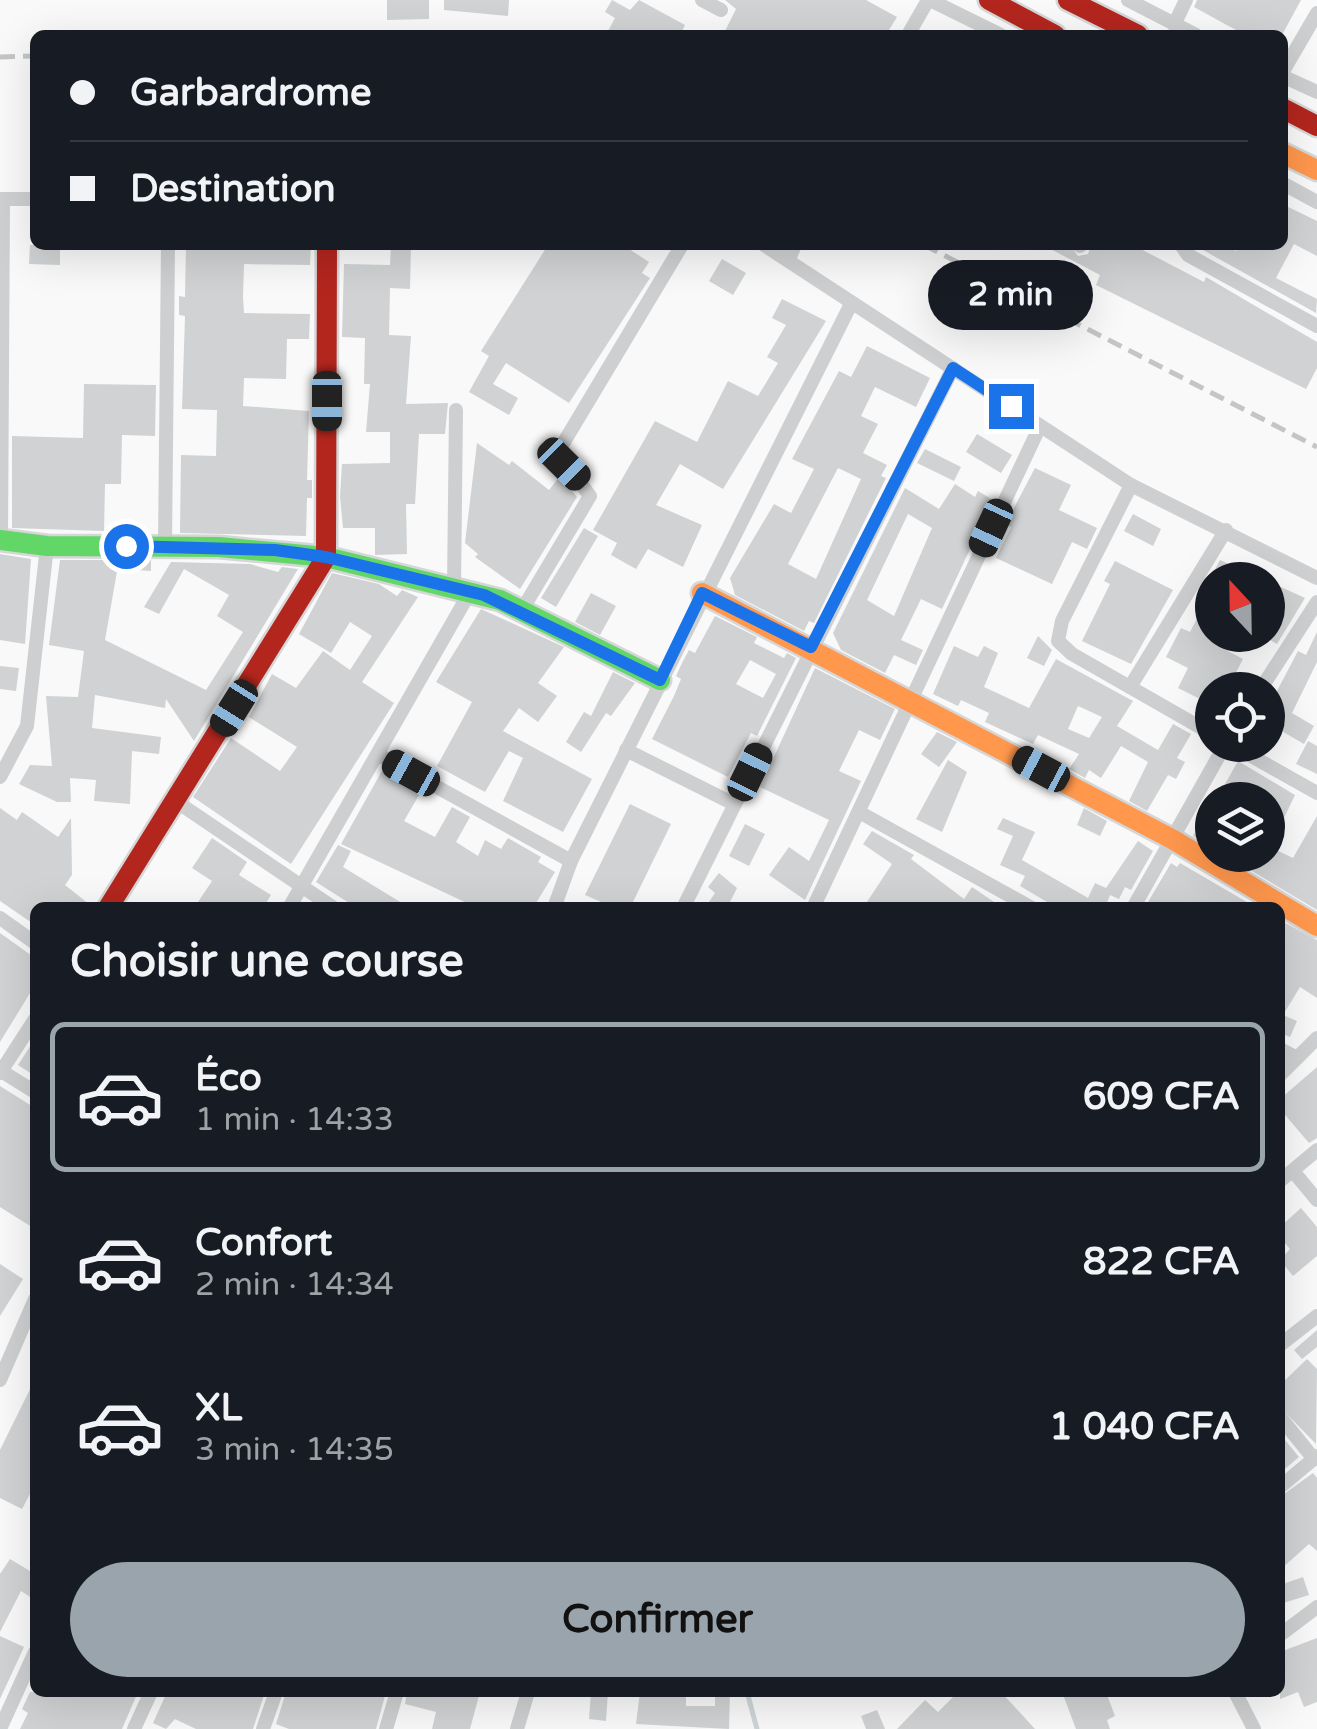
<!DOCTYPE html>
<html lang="fr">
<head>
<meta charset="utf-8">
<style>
	body { margin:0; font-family:"Varela Round",sans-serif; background:#20242c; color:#f1f3f6; height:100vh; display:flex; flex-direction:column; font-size:38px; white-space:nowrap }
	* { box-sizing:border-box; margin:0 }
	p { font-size:32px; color:#9ea1a6 }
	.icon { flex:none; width:55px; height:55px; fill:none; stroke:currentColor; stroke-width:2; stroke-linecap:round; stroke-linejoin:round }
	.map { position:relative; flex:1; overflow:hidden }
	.sheet { position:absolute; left:30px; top:902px; width:1255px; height:795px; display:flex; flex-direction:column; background:#171b24; border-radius:15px; box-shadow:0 10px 40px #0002 }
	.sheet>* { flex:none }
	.banner { position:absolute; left:30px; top:30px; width:1258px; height:220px; border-radius:15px; box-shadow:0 10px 40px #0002; display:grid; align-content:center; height:220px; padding:0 40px; background:#171b24 }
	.needle { width:65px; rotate:338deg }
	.buttons { position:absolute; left:1195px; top:562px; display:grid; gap:20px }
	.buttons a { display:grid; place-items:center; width:90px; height:90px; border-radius:50%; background:#171b24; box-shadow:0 10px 40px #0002; font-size:50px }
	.end { position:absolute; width:45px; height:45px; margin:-22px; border:12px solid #1a73e8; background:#fff; box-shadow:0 0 0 5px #fff }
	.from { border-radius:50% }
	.bubble { position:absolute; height:70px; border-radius:35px; background:#171b24; box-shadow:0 10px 40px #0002; font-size:32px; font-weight:700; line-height:70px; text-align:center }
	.car { position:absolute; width:30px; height:60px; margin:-30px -15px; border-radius:12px; box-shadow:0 0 8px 2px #0007; background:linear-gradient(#222 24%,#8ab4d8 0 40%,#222 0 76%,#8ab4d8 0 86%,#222 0) }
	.banner b { display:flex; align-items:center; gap:35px; height:95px; font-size:38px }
	.banner b+b { border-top:2px solid #363941 }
	.banner i { width:25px; height:25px; background:#f1f3f6 }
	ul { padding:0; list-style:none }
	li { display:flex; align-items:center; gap:30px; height:150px; margin:0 20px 15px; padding:0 20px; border:5px solid transparent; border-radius:15px }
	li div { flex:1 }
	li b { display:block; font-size:38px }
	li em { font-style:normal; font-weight:700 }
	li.current { border-color:#99a4ac }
	li>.icon { width:90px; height:90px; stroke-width:1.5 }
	h2 { padding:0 40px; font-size:45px; line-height:120px }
	.primary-button { display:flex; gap:20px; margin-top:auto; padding:20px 40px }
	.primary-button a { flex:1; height:115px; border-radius:60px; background:#99a4ac; color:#111; font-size:40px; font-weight:700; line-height:115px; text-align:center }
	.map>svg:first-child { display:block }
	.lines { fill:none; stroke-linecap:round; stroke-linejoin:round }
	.stream { stroke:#ced6d9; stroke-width:5 }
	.building { fill:#d0d2d3; fill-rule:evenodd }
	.fast-casing { stroke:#d5d6d7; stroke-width:25 }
	.slow-casing { stroke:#d5d6d7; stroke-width:25 }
	.jam-casing { stroke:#d5d6d7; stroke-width:25 }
	.street { stroke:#cecfd0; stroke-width:14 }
	.fast { stroke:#63d668; stroke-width:20 }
	.slow { stroke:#ff974d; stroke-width:20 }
	.jam { stroke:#b3261e; stroke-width:20 }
	.rail { stroke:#c3c5c6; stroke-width:5; stroke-dasharray:15 8; stroke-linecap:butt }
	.route { stroke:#1a73e8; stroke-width:12 }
</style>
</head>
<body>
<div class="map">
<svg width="1317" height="1729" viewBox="0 0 1317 1729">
	<rect width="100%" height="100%" fill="#f9f9f9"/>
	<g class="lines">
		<!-- stream -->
		<path class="stream" d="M 747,1692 L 757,1729"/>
	</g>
	<!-- building -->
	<g class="building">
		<path d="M 387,0 L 429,0 L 429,19 L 387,20 Z"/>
		<path d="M 444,0 L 509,0 L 508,16 L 444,10 Z"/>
		<path d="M 612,0 L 630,10 L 639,0 L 685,25 L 680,35 L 606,35 L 615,18 L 605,12 Z"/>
		<path d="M 725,0 L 866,0 L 897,17 L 886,35 L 723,35 L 736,9 Z"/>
		<path d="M 1197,0 L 1301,0 L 1282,35 L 1245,35 L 1194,7 Z"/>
		<path d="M 1282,204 L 1317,221 L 1317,256 L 1294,244 L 1276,278 L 1317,299 L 1316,313 L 1194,245 L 1224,245 L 1236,251 L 1239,245 L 1282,245 Z"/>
		<path d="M 30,245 L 60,245 L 60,265 L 29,264 Z"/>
		<path d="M 186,245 L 311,245 L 310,265 L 244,264 L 243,297 L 244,313 L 310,314 L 309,339 L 287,339 L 286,379 L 244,378 L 243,406 L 309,411 L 307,480 L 312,480 L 312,498 L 307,498 L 306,536 L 180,533 L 181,455 L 216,456 L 217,410 L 182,409 L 185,316 L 179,315 L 179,296 L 185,297 Z"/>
		<path d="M 391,245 L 411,245 L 410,289 L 390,288 L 389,335 L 411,336 L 406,404 L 448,403 L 445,434 L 419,434 L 415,504 L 406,504 L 407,554 L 375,555 L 375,528 L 343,528 L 340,497 L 342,464 L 390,463 L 390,432 L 366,432 L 370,384 L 364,384 L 365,338 L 342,337 L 344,264 L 390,265 Z"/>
		<path d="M 548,245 L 623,245 L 649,262 L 642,273 L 650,278 L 569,403 L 506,363 L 493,384 L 518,398 L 509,415 L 469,392 L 489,356 L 481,351 Z"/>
		<path d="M 1043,245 L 1070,245 L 1078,256 L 1088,254 L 1091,245 L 1133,245 L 1204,282 L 1206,277 L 1317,342 L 1317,368 L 1306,389 L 1096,285 L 1100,275 Z"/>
		<path d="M 722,259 L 746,273 L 733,295 L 709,281 Z"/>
		<path d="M 782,299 L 826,321 L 723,489 L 680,464 L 656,505 L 702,525 L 683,567 L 648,549 L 636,569 L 611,555 L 617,543 L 593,530 L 655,421 L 697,442 L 728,381 L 758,396 L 778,363 L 767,357 L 786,325 L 772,318 Z"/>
		<path d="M 867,346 L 930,378 L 916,407 L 875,387 L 861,416 L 878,424 L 863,453 L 887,465 L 881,476 L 886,478 L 814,623 L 809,621 L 804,631 L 735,595 L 730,578 L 774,504 L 791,513 L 814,469 L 792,459 L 839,371 L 851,377 ZM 838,468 L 861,479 L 816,579 L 788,564 Z"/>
		<path d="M 84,384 L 156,385 L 155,436 L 122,435 L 121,484 L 105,484 L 104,531 L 12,528 L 12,436 L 83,438 Z"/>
		<path d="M 977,434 L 1012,455 L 1001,473 L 966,452 Z"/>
		<path d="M 477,443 L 509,465 L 512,461 L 549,490 L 560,476 L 577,497 L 520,589 L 475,557 L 478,554 L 465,543 Z"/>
		<path d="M 925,449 L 961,467 L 954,481 L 917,463 Z"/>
		<path d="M 1035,468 L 1071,485 L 1059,510 L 1097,528 L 1087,549 L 1072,542 L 1052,584 L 996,558 L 1011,527 L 1005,525 Z"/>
		<path d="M 955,484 L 975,497 L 978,491 L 993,500 L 942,609 L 921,599 L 901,640 L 923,650 L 916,665 L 894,655 L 885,673 L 841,650 L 833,633 L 905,488 L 939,509 ZM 908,514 L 932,528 L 894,616 L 867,600 Z"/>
		<path d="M 1133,514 L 1161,529 L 1153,546 L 1124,531 Z"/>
		<path d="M 584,528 L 598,536 L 556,607 L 541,598 Z"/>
		<path d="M 0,554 L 31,559 L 25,644 L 0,640 Z"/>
		<path d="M 60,560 L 119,560 L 105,640 L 206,690 L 243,632 L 217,616 L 229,595 L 184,569 L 159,614 L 144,607 L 171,562 L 250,564 L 278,572 L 282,567 L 298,569 L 194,741 L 166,699 L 165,708 L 95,695 L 92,728 L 161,737 L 159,754 L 132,751 L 130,804 L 94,801 L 96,780 L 70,778 L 71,802 L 57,802 L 19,784 L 30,765 L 52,766 L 46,696 L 78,697 L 84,651 L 49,645 Z"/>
		<path d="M 122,560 L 151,560 L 151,571 L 121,569 Z"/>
		<path d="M 1220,560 L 1264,580 L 1212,580 L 1212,635 L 1231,635 L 1224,649 L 1243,659 L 1227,690 L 1212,690 L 1211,721 L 1196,713 L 1202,700 L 1178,688 L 1188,668 L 1166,657 L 1181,628 L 1190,632 L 1204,605 L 1198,602 Z"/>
		<path d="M 1115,561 L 1173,590 L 1131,664 L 1082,641 L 1110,584 L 1104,581 Z"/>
		<path d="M 332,573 L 379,584 L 397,596 L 402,590 L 418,597 L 362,682 L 394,703 L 291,864 L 193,797 L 231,738 L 280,771 L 297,747 L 249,717 L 272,674 L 296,688 L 323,651 L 350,670 L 372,636 L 350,622 L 331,653 L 299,634 Z"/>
		<path d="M 1268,581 L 1305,598 L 1277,644 L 1268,639 Z"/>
		<path d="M 591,593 L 616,606 L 600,635 L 575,622 Z"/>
		<path d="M 481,609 L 564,647 L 538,683 L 557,696 L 538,722 L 519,708 L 503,731 L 592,779 L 563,832 L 503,801 L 523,758 L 509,751 L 485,792 L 437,766 L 472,702 L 436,682 Z"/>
		<path d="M 715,616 L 757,637 L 754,643 L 784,658 L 787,653 L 796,658 L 757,736 L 751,733 L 728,777 L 652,739 L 674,696 L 681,679 L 676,676 L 683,661 L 689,650 L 695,653 ZM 750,660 L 776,674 L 763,698 L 736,684 Z"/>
		<path d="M 1317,632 L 1317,662 L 1292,713 L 1314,726 L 1304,744 L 1268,723 L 1268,708 L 1298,651 L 1306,655 Z"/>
		<path d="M 1038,636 L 1052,650 L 1044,666 L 1027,658 Z"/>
		<path d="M 954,646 L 978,657 L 984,646 L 998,653 L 984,687 L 1029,708 L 1056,659 L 1133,701 L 1117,726 L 1158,750 L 1173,724 L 1191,734 L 1177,758 L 1185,762 L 1176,779 L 1168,775 L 1147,811 L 1129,801 L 1148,762 L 1121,746 L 1101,778 L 1089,770 L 1085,778 L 1069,769 L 1079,754 L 1038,735 L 1033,744 L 985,722 L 989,713 L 961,700 L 958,706 L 933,694 ZM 1078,706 L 1102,717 L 1089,738 L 1068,729 Z"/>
		<path d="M 0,666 L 19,668 L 16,691 L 0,689 Z"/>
		<path d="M 815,668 L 895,709 L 880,740 L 859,730 L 839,771 L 861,781 L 805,900 L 769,875 L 789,847 L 809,861 L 829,820 L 760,787 Z"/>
		<path d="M 613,672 L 635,683 L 611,716 L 606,713 L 581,752 L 566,742 L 584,712 L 591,716 Z"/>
		<path d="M 937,732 L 957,742 L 939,767 L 921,754 Z"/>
		<path d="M 1308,741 L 1317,746 L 1317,774 L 1296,764 Z"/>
		<path d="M 948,760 L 967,772 L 942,832 L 916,819 Z"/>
		<path d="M 1238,761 L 1295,795 L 1270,847 L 1293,858 L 1317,816 L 1317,910 L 1225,855 L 1268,855 L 1268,800 L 1216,800 Z"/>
		<path d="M 383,769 L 419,795 L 404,821 L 435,837 L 452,807 L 470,817 L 456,842 L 478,856 L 485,840 L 501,849 L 508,838 L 541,857 L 538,862 L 555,872 L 533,908 L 467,908 L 469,904 L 341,844 Z"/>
		<path d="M 1212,802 L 1212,847 L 1193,836 Z"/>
		<path d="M 630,804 L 671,824 L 630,908 L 615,908 L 585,895 Z"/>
		<path d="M 0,808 L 17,820 L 22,812 L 58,837 L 71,818 L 72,875 L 65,885 L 94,908 L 35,908 L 35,925 L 0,901 Z"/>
		<path d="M 1084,808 L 1107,821 L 1100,836 L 1077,825 Z"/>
		<path d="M 1003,818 L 1035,832 L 1022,860 L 1088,898 L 1095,883 L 1106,888 L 1138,841 L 1153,851 L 1131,890 L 1125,887 L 1119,899 L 1110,895 L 1105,908 L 1057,908 L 1020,886 L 1025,876 L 1000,865 L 1013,836 L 997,829 Z"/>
		<path d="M 745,824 L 765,834 L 749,866 L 729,856 Z"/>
		<path d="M 872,831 L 914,855 L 911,859 L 964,899 L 972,887 L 1003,908 L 863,908 L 892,864 L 863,844 Z"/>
		<path d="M 212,838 L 247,862 L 239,875 L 271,895 L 263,908 L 194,908 L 212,881 L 192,868 Z"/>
		<path d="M 338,845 L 351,851 L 343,867 L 410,908 L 357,908 L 316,882 Z"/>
		<path d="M 1171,863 L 1177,867 L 1180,863 L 1257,908 L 1156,908 L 1148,902 Z"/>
		<path d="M 719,873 L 737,888 L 727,908 L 705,908 L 715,893 L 708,887 Z"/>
		<path d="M 1280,920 L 1317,940 L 1317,998 L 1300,987 L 1283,1015 L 1297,1021 L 1290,1037 L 1280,1033 Z"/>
		<path d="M 0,933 L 35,958 L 35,985 L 0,1042 Z"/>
		<path d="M 35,1039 L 35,1076 L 18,1065 Z"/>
		<path d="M 1317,1067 L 1317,1138 L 1309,1143 L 1280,1109 L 1280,1099 Z"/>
		<path d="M 0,1086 L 35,1108 L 35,1229 L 0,1207 Z"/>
		<path d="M 1301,1208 L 1317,1227 L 1317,1256 L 1293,1276 L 1280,1260 L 1290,1249 L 1280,1237 L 1280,1227 Z"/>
		<path d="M 0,1264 L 23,1279 L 0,1316 Z"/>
		<path d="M 1317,1330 L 1317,1347 L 1302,1359 L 1294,1350 Z"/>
		<path d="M 1307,1359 L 1317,1369 L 1316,1444 L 1280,1407 L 1280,1385 Z"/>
		<path d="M 35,1379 L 35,1494 L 31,1492 L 22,1509 L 0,1498 L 0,1450 Z"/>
		<path d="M 1280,1434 L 1299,1457 L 1280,1473 Z"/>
		<path d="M 1313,1473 L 1317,1478 L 1317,1551 L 1309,1544 L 1280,1570 L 1280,1497 Z"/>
		<path d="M 10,1559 L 35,1574 L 35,1600 L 21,1591 L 0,1632 L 0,1574 Z"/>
		<path d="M 1303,1577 L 1309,1595 L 1280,1604 L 1280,1585 Z"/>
		<path d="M 0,1636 L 24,1647 L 0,1699 Z"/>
		<path d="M 1317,1638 L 1317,1702 L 1304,1707 L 1298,1692 L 1280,1699 L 1280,1652 Z"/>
		<path d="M 30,1692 L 138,1692 L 122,1729 L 20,1729 L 28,1713 L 22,1709 Z"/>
		<path d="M 167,1692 L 265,1692 L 253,1729 L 196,1729 L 175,1719 L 166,1729 L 153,1723 Z"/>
		<path d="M 286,1692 L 386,1692 L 376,1729 L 289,1729 L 276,1724 Z"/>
		<path d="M 407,1692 L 480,1692 L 470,1729 L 432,1729 L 436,1712 L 405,1704 Z"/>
		<path d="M 591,1692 L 608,1692 L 606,1721 L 589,1719 Z"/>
		<path d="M 640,1692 L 686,1692 L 686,1706 L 715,1706 L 715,1692 L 730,1692 L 729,1729 L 636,1724 Z"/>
		<path d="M 958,1692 L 1001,1692 L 1035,1729 L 897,1729 L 925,1700 L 938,1712 Z"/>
		<path d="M 1062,1692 L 1106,1692 L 1115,1716 L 1107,1720 L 1110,1729 L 1076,1729 Z"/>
		<path d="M 877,1710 L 885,1729 L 866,1729 L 861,1716 Z"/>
	</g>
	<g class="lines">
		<defs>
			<path id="fast" d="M 0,540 L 47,546 L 219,547 L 326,557 L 500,600 L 660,680"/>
			<g id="slow">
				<path d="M 1282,153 L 1317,170"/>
				<path d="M 702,593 L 1172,839 L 1317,926"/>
			</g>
			<g id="jam">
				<path d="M 989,0 L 1055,35"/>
				<path d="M 1068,0 L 1138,35"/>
				<path d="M 1282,108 L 1317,126"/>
				<path d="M 108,908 L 326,557 L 327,245"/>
			</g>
		</defs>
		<!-- fast casing -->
		<use href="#fast" class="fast-casing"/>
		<!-- slow casing -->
		<use href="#slow" class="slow-casing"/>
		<!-- jam casing -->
		<use href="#jam" class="jam-casing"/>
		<!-- street -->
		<g class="street">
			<path d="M 702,0 L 721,10"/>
			<path d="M 930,0 L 1001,35"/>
			<path d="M 1128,0 L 1196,35"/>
			<path d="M 1174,25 L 1186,0"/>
			<path d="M 908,35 L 928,0"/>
			<path d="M 1282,73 L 1317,13"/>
			<path d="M 1282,76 L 1317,92"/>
			<path d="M 1282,183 L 1317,202"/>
			<path d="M 0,199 L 35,199"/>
			<path d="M 764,245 L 1131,485 L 1317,578"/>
			<path d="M 1181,245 L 1188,255 L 1317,326"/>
			<path d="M 1080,246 L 1081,245"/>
			<path d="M 789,259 L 795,245"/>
			<path d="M 1131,485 L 1062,621 L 1058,641 L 1072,654 L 1212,734"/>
			<path d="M 1,540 L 3,199"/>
			<path d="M 165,546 L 168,245"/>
			<path d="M 454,588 L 456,410"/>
			<path d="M 522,610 L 590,496 L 558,452 L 682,245"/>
			<path d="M 1130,687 L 1226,530"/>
			<path d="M 1260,690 L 1317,602"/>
			<path d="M 1232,745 L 1317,793"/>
			<path d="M 626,750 L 734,804"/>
			<path d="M 379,755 L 571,861"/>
			<path d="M 0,777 L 27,726 L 47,546"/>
			<path d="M 177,802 L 334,908"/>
			<path d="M 859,812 L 1032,908"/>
			<path d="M 289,908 L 470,592"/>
			<path d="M 554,908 L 571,861 L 851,304"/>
			<path d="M 683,908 L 953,368"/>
			<path d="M 813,908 L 1040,426"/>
			<path d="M 1133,908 L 1225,745"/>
			<path d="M 0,918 L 35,943"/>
			<path d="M 1280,1049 L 1297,1058"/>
			<path d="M 1,1071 L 35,1092"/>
			<path d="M 0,1073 L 35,1019"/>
			<path d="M 1280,1075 L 1317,1038"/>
			<path d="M 1293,1171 L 1317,1200"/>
			<path d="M 1280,1181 L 1317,1150"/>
			<path d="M 1280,1345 L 1317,1316"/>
			<path d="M 0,1380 L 35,1299"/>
			<path d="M 1280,1417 L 1314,1459"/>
			<path d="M 1280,1487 L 1317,1456"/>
			<path d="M 1280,1635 L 1317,1607"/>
			<path d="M 1235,1692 L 1254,1729"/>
			<path d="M 0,1729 L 35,1652"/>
			<path d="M 134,1729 L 151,1692"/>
			<path d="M 263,1729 L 276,1692"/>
			<path d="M 386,1729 L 397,1692"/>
			<path d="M 517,1729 L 528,1692"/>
		</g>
		<!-- fast -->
		<use href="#fast" class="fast"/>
		<!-- slow -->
		<use href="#slow" class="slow"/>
		<!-- jam -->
		<use href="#jam" class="jam"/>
		<!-- rail -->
		<g class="rail">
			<path d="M 0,57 L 35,56"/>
			<path d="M 924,245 L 1317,447"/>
		</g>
	</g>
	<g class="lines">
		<!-- route -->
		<path class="route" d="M 126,546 L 275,550 L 326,557 L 484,595 L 660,680 L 702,593 L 811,647 L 953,368 L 1011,406"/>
	</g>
</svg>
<div class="buttons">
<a><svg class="needle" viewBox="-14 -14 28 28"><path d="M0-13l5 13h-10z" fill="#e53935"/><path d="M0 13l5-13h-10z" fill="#9ea1a6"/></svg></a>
<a><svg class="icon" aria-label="locate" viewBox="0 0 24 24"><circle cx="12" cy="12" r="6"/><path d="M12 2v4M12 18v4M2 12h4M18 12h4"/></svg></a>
<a><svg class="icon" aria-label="layers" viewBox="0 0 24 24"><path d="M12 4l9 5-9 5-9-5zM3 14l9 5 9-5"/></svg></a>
</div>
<i class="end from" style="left:126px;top:546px"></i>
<i class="end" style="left:1011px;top:406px"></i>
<div class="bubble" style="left:928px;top:260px;width:165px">2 min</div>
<i class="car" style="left:327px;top:401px;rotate:180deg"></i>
<i class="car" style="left:564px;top:464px;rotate:135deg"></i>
<i class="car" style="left:991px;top:528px;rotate:205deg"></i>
<i class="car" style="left:234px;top:708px;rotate:212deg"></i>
<i class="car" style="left:1041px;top:769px;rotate:298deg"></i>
<i class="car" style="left:750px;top:772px;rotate:26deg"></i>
<i class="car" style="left:411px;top:773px;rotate:299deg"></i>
<div class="banner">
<b><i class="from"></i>Garbardrome</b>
<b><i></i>Destination</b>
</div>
<section class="sheet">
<h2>Choisir une course</h2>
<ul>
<li class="current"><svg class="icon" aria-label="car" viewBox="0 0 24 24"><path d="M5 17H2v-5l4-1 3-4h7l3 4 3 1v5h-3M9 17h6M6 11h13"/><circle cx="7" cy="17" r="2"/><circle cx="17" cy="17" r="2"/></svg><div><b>Éco</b><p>1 min · 14:33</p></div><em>609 CFA</em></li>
<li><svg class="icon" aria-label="car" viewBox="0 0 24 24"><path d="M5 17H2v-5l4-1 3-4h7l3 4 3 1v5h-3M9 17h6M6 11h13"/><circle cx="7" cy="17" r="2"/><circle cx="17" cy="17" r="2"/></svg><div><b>Confort</b><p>2 min · 14:34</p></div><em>822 CFA</em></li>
<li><svg class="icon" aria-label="car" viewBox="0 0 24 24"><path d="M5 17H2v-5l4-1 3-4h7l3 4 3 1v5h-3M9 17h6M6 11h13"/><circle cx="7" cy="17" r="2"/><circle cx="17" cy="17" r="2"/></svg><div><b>XL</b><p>3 min · 14:35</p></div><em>1 040 CFA</em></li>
</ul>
<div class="primary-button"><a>Confirmer</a></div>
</section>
</div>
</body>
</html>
